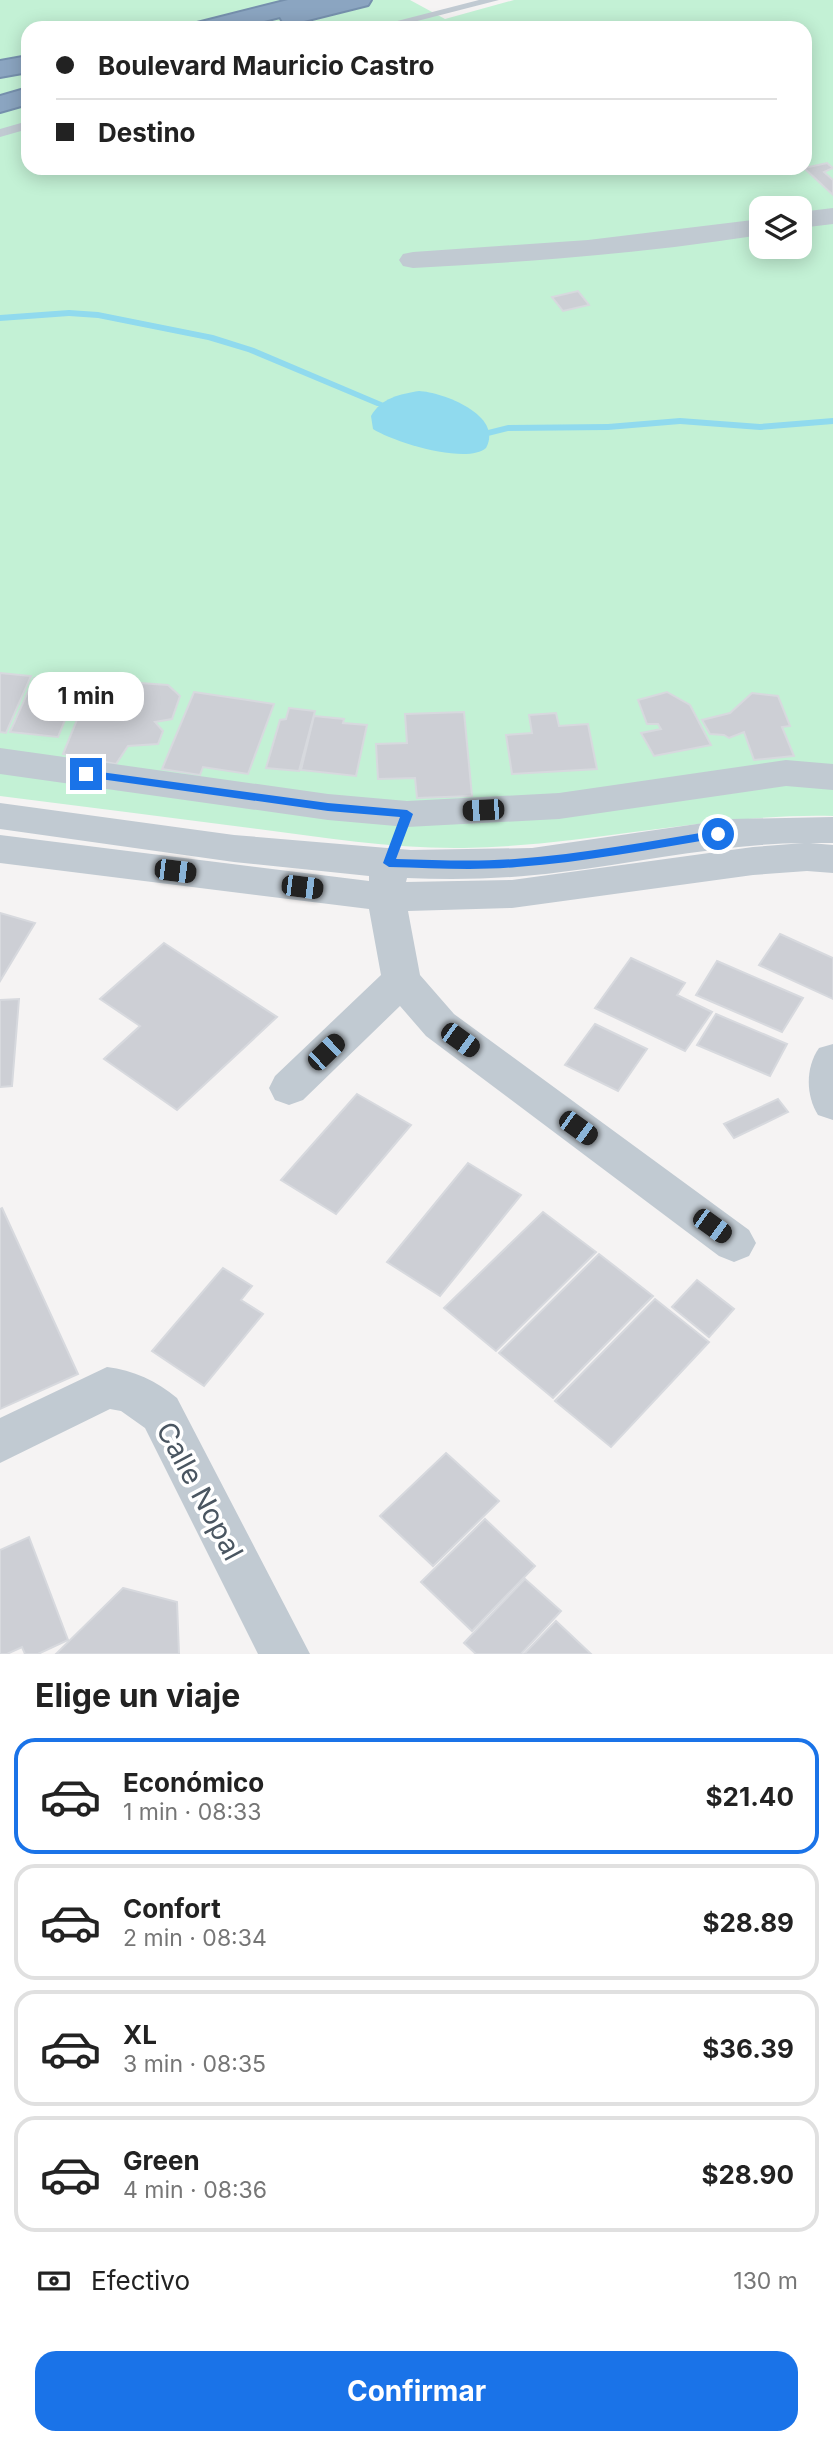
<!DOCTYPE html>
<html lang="es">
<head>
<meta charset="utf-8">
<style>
	body { margin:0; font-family:Inter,sans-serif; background:#f2f2f2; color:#222; height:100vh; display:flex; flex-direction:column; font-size:26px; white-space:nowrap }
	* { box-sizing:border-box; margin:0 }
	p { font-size:23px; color:#767676 }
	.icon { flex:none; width:38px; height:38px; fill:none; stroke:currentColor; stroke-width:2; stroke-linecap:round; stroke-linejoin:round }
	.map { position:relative; height:1654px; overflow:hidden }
	.panel { display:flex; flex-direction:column; background:#fff; flex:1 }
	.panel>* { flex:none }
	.top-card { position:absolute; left:21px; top:21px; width:791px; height:154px; border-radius:21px; box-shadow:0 4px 18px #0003; display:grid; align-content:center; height:154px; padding:0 35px; background:#fff }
	.controls { position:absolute; left:749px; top:196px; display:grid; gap:14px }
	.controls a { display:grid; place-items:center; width:63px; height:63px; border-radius:14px; background:#fff; box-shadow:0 4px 18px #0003; font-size:35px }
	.end { position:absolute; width:32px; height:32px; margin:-16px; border:9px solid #1a73e8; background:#fff; box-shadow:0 0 0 4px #fff }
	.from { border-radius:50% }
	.bubble { position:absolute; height:49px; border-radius:21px; background:#fff; box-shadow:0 4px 18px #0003; font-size:23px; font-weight:700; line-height:49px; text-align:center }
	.car { position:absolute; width:21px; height:42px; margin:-21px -10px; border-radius:9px; box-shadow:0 0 5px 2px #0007; background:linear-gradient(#222 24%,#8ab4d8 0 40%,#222 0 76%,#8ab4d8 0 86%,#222 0) }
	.top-card b { display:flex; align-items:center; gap:24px; height:66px; font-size:26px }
	.top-card b+b { border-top:2px solid #e0e0e0 }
	.top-card i { width:18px; height:18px; background:#222 }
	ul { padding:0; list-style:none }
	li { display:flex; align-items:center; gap:21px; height:116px; margin:0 14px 10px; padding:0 21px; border:4px solid #e0e0e0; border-radius:21px }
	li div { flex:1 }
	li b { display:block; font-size:26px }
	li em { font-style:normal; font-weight:700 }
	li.selected { border-color:#1a73e8 }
	li>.icon { width:63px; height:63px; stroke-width:1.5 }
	h2 { padding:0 35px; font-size:32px; line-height:84px }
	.pay { display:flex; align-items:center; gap:18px; height:77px; padding:0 35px; font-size:26px }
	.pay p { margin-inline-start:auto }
	.cta { display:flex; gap:14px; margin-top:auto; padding:14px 35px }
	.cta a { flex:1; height:80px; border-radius:21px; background:#1a73e8; color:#fff; font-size:28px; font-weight:700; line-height:80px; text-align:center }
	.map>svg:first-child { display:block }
	.green { fill:#c3f1d5; fill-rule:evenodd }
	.water { fill:#90daee }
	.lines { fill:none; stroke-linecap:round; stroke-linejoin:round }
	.stream { fill:#90daee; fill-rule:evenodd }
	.building { fill:#cdcfd5; stroke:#d7d9de; stroke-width:2 }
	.highway-casing { stroke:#7690ad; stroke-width:4 }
	.lane { fill:#c1cad2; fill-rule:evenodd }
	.street { fill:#c1cad2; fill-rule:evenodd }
	.highway { fill:#8ba5c1; fill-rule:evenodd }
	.route { fill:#1a73e8 }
	.labels { text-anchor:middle; stroke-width:7; stroke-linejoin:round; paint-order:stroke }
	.near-street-label { font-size:28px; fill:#4a5661; stroke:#fff }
</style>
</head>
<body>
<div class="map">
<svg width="833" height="1654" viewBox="0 0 833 1654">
	<rect width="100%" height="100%" fill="#f5f3f3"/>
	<!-- green -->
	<path class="green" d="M 0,0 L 410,0 L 445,19 L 514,0 L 833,0 L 833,816 C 709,813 587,846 464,848 C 395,849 326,838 258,829 C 172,818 86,807 0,796 ZM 28,28 L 805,28 L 805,168 L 28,168 ZM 761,208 L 800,208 L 800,247 L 761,247 Z"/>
	<!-- water -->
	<path class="water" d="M 419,391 C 442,392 504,415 486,448 C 467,465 393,442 373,429 L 371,416 C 381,398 400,394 419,391 Z"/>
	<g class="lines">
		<!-- stream -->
		<g class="stream">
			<path d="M 69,310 L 98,312 L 213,335 L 254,348 L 386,404 L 385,406 L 377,406 L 248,352 L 208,340 L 98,318 L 69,316 L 0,321 L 0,315 Z"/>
			<path d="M 680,418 L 760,424 L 833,418 L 833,424 L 760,430 L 680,424 L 608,430 L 508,431 L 488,436 L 483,433 L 484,431 L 508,425 L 608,424 Z"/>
		</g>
	</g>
	<!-- building -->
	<g class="building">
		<path d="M 827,163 L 833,168 L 824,172 L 833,180 L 833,195 L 804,168 Z"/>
		<path d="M 578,291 L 589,305 L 563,311 L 552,297 Z"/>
		<path d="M 0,673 L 31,676 L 6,733 L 0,732 Z"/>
		<path d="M 34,678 L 80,684 L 58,737 L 10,732 Z"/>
		<path d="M 140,683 L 168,685 L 180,696 L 172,719 L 155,722 L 163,731 L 158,744 L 128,746 L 116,764 L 63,754 L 85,700 L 119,704 L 121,700 L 116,694 Z"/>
		<path d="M 194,692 L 274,704 L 248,774 L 203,767 L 200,775 L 162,769 Z"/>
		<path d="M 667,692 L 690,705 L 711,745 L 654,756 L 641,733 L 661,729 L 658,724 L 647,724 L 638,700 Z"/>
		<path d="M 752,693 L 778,696 L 790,726 L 782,727 L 794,756 L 754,760 L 744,732 L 729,738 L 724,735 L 710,734 L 702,720 L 730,713 Z"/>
		<path d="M 289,708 L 315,711 L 299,771 L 266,768 L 280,720 L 286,719 Z"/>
		<path d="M 464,712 L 472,796 L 417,798 L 415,778 L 378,779 L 376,744 L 407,743 L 405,714 Z"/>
		<path d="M 556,713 L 559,726 L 588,724 L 597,769 L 512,774 L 506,735 L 532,733 L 529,715 Z"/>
		<path d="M 314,716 L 344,719 L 343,723 L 367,725 L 356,776 L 301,770 Z"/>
		<path d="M 0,913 L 35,923 L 0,981 Z"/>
		<path d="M 780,934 L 833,958 L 833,999 L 759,965 Z"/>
		<path d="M 164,943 L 277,1017 L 177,1110 L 104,1059 L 140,1026 L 100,999 Z"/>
		<path d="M 631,958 L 685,983 L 677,995 L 712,1012 L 685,1051 L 595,1008 Z"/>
		<path d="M 717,961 L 803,998 L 782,1032 L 696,995 Z"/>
		<path d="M 19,999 L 12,1086 L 0,1087 L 0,1000 Z"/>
		<path d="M 716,1014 L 787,1044 L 770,1076 L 697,1045 Z"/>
		<path d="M 595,1024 L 647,1049 L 618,1091 L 565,1065 Z"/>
		<path d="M 357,1094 L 411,1125 L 336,1214 L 281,1180 Z"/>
		<path d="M 778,1099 L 788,1112 L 734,1138 L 724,1124 Z"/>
		<path d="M 468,1163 L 521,1195 L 440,1296 L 387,1262 Z"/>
		<path d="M 2,1208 L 78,1374 L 0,1409 L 0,1209 Z"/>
		<path d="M 543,1212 L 596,1252 L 496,1351 L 444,1308 Z"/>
		<path d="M 599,1254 L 653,1296 L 553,1398 L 499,1353 Z"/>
		<path d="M 223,1268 L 252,1286 L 241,1300 L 263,1314 L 204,1386 L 152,1351 Z"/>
		<path d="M 697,1280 L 734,1309 L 709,1337 L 672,1307 Z"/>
		<path d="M 655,1299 L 709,1342 L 611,1447 L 555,1401 Z"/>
		<path d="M 446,1453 L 499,1501 L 433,1566 L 380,1516 Z"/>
		<path d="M 485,1519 L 535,1566 L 472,1631 L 421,1582 Z"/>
		<path d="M 29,1537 L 68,1640 L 38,1654 L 25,1654 L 22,1647 L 7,1654 L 0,1654 L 0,1550 Z"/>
		<path d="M 525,1579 L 561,1611 L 521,1654 L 476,1654 L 464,1643 Z"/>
		<path d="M 123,1588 L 177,1602 L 179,1654 L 56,1654 Z"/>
		<path d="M 556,1621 L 591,1654 L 524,1654 Z"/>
	</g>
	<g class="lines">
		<defs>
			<g id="highway">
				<path d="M 288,0 L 371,0 L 368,5 L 292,24 L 283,22 L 280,17 L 236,28 L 193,28 L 197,23 Z"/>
				<path d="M 28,56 L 28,72 L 0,77 L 0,61 Z"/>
				<path d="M 28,88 L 28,104 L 0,112 L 0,96 Z"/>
			</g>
		</defs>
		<!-- highway casing -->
		<use href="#highway" class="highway-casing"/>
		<!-- lane -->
		<g class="lane">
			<path d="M 479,0 L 499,0 L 390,28 L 370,28 Z"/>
			<path d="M 28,121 L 28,129 L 0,137 L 0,129 Z"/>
		</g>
		<!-- street -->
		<g class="street">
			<path d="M 833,208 L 833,224 L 800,228 L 800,212 Z"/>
			<path d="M 761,219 L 761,235 C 646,253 530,262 413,268 L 403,266 L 399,260 L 403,254 L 413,252 L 588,240 Z"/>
			<path d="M 0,748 L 328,794 L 407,801 L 559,793 L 786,760 L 833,764 L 833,790 L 786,786 L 559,819 L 407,827 L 328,820 L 0,774 Z"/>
			<path d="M 0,803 L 234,835 L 411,850 L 532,848 L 731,819 L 833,817 L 833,843 L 810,843 L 833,845 L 833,873 L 807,871 L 753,875 L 512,908 L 408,911 L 420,975 L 454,1014 L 749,1230 L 756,1243 L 749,1256 L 734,1262 L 719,1256 L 426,1036 L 400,1006 L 303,1100 L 289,1105 L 275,1100 L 269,1088 L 275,1076 L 381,975 L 369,909 L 0,863 L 0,835 L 369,881 L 369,876 L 234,862 L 0,829 ZM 804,843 L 753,847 L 512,880 L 406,882 L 407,878 C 458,880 510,879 561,872 C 642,862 721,844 804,843 Z"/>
			<path d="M 833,1044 L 833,1120 L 818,1115 C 806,1096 805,1068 819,1048 Z"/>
			<path d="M 107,1367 C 133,1370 157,1381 177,1398 L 310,1654 L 258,1654 L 145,1428 L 121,1411 L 110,1409 L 0,1463 L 0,1418 Z"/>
		</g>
		<!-- highway -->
		<use href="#highway" class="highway"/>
	</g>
	<!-- route -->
	<path class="route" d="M 86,770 L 328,803 L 407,810 L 413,814 L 396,859 C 436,860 475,862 515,859 C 583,854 651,841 718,830 L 724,834 L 718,838 C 652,849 585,862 517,867 C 475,871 432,868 389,867 L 383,863 L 400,817 L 328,811 L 86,777 L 81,774 Z"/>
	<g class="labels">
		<!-- near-street labels -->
		<g class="near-street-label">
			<text transform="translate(200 1491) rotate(62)" y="10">Calle Nopal</text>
		</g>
	</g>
</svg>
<div class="controls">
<a><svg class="icon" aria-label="layers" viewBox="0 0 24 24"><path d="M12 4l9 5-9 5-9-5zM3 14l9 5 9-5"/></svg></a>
</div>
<i class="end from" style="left:718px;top:834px"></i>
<i class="end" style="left:86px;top:774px"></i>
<div class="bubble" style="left:28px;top:672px;width:116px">1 min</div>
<i class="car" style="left:483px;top:810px;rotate:267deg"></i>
<i class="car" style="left:175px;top:871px;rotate:97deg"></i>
<i class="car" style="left:302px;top:887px;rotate:97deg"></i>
<i class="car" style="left:460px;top:1040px;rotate:126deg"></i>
<i class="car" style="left:326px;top:1052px;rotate:46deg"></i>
<i class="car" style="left:578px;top:1128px;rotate:126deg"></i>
<i class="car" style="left:712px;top:1226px;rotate:126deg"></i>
<div class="top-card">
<b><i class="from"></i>Boulevard Mauricio Castro</b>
<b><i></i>Destino</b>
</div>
</div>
<section class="panel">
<h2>Elige un viaje</h2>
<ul>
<li class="selected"><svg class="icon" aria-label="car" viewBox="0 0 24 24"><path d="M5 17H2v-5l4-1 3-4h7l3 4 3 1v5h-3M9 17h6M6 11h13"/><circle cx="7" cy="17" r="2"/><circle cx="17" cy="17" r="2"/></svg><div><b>Económico</b><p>1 min · 08:33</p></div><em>$21.40</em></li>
<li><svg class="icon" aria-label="car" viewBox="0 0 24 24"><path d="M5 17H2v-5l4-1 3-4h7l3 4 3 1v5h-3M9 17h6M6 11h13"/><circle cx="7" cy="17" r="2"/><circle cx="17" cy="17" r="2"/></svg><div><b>Confort</b><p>2 min · 08:34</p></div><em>$28.89</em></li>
<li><svg class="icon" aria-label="car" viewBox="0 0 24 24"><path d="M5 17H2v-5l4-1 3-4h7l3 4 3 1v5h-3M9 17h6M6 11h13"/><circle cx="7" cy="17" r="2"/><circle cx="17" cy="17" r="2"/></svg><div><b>XL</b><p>3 min · 08:35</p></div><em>$36.39</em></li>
<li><svg class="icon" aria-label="car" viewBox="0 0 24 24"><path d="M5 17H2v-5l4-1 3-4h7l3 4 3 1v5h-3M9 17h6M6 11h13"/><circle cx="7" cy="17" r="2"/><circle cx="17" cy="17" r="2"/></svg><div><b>Green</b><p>4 min · 08:36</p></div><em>$28.90</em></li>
</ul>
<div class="pay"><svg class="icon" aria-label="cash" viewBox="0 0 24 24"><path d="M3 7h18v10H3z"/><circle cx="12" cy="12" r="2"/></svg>Efectivo<p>130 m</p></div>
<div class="cta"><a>Confirmar</a></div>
</section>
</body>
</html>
